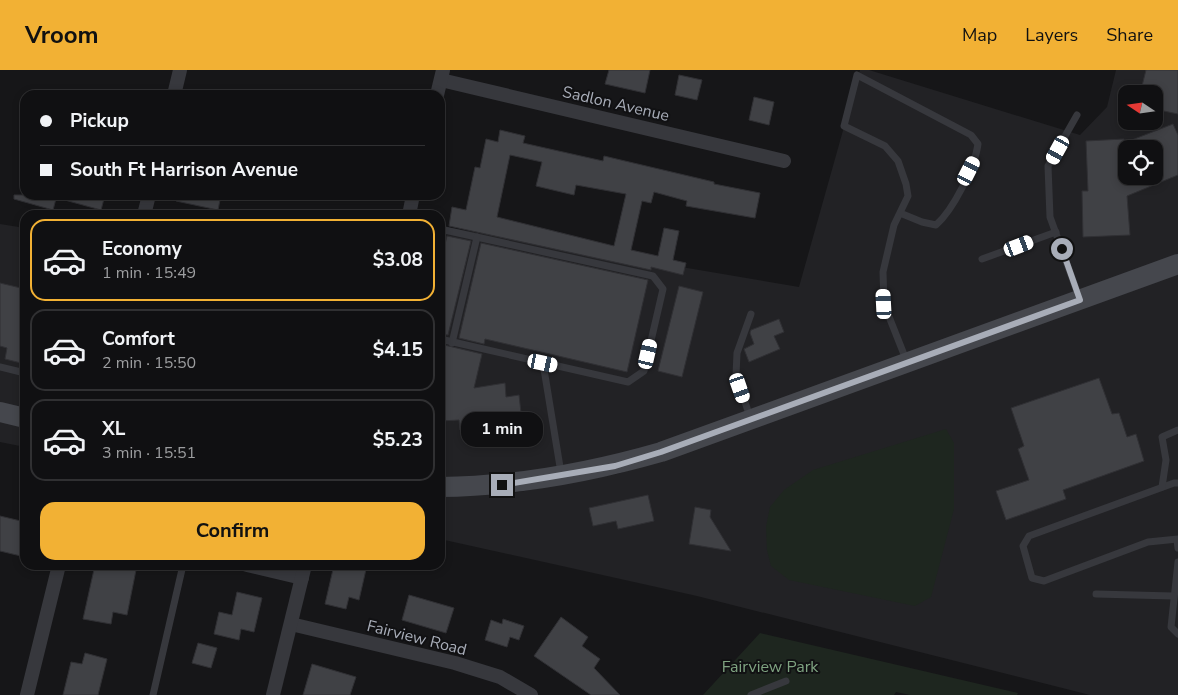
<!DOCTYPE html>
<html lang="en">
<head>
<meta charset="utf-8">
<style>
	body { margin:0; font-family:"Nunito Sans",sans-serif; background:#19191b; color:#f1f3f6; height:100vh; display:flex; flex-direction:column; font-size:19px; white-space:nowrap }
	* { box-sizing:border-box; margin:0 }
	p { font-size:16px; color:#9c9d9f }
	.icon { flex:none; width:28px; height:28px; fill:none; stroke:currentColor; stroke-width:2; stroke-linecap:round; stroke-linejoin:round }
	.map { position:relative; flex:1; overflow:hidden }
	.side { position:absolute; left:20px; top:140px; width:425px; height:360px; display:flex; flex-direction:column; background:#101012; border-radius:15px; box-shadow:0 2px 8px #0003,0 0 0 1px #303032 }
	.side>* { flex:none }
	.hud { position:absolute; left:20px; top:20px; width:425px; height:110px; border-radius:15px; box-shadow:0 2px 8px #0003,0 0 0 1px #303032; display:grid; align-content:center; height:110px; padding:0 20px; background:#101012 }
	.needle { width:32px; rotate:283deg }
	.buttons { position:absolute; left:1118px; top:15px; display:grid; gap:10px }
	.buttons a { display:grid; place-items:center; width:45px; height:45px; border-radius:10px; background:#101012; box-shadow:0 2px 8px #0003,0 0 0 1px #303032; font-size:25px }
	.end { position:absolute; width:22px; height:22px; margin:-11px; border:6px solid #a8adb8; background:#111; box-shadow:0 0 0 2px #111 }
	.from { border-radius:50% }
	.bubble { position:absolute; height:35px; border-radius:15px; background:#101012; box-shadow:0 2px 8px #0003,0 0 0 1px #303032; font-size:16px; font-weight:700; line-height:35px; text-align:center }
	.car { position:absolute; width:15px; height:30px; margin:-15px -8px; border-radius:6px; box-shadow:0 0 4px 1px #0007; background:linear-gradient(#fff 24%,#345 0 40%,#fff 0 76%,#345 0 86%,#fff 0) }
	.hud b { display:flex; align-items:center; gap:18px; height:48px; font-size:19px }
	.hud b+b { border-top:1px solid #303032 }
	.hud i { width:12px; height:12px; background:#f1f3f6 }
	ul { padding:9px 0 0; list-style:none }
	li { display:flex; align-items:center; gap:15px; height:82px; margin:0 10px 8px; padding:0 10px; border:2px solid #303032; border-radius:15px }
	li div { flex:1 }
	li b { display:block; font-size:19px }
	li em { font-style:normal; font-weight:700 }
	li.active { border-color:#f2b134 }
	li>.icon { width:45px; height:45px; stroke-width:1.5 }
	.primary-button { display:flex; gap:10px; margin-top:auto; padding:10px 20px }
	.primary-button a { flex:1; height:58px; border-radius:15px; background:#f2b134; color:#111; font-size:20px; font-weight:700; line-height:58px; text-align:center }
	header { display:flex; align-items:center; gap:30px; box-sizing:border-box; height:70px; padding:0 25px; background:#f2b134; color:#111 }
	header strong { font-size:24px }
	nav { display:flex; gap:28px; margin-inline-start:auto; font-size:18px }
	.map>svg:first-child { display:block }
	.built { fill:#222225; fill-rule:evenodd }
	.green { fill:#1e261f }
	.building { fill:#404145; stroke:#303034; fill-rule:evenodd }
	.lines { fill:none; stroke-linecap:round; stroke-linejoin:round }
	.lane { stroke:#37383d; stroke-width:7 }
	.street { stroke:#37383d; stroke-width:14 }
	.secondary { stroke:#45474d; stroke-width:20 }
	.route { stroke:#a8adb8; stroke-width:6 }
	.labels { text-anchor:middle; stroke-width:4; stroke-linejoin:round; paint-order:stroke }
	.street-label { font-size:16px; fill:#a8adb8; stroke:#111113 }
	.park-label { font-size:16px; fill:#7fa381; stroke:#111113 }
</style>
</head>
<body>
<header>
<strong>Vroom</strong>
<nav><a>Map</a><a>Layers</a><a>Share</a></nav>
</header>
<div class="map">
<svg width="1178" height="625" viewBox="0 0 1178 625">
	<rect width="100%" height="100%" fill="#161618"/>
	<!-- built -->
	<g class="built">
		<path d="M 860,0 L 869,0 L 1080,65 L 1107,37 L 1116,0 L 1178,0 L 1178,185 L 657,374 L 612,387 L 515,405 L 440,409 L 440,156 L 799,217 ZM 1126,24 L 1154,24 L 1154,51 L 1126,51 ZM 1126,79 L 1154,79 L 1154,106 L 1126,106 Z"/>
		<path d="M 0,154 L 25,158 L 25,339 L 0,333 Z"/>
		<path d="M 1178,204 L 1178,625 L 1090,625 L 697,526 L 440,469 L 440,426 L 519,422 L 617,404 L 664,390 Z"/>
		<path d="M 0,351 L 25,357 L 25,377 L 0,372 Z"/>
	</g>
	<!-- green -->
	<g class="green">
		<path d="M 946,359 L 954,373 L 954,439 L 931,527 L 915,536 L 789,510 L 771,496 L 767,480 L 766,457 L 770,437 L 784,420 L 813,400 Z"/>
		<path d="M 760,563 L 1018,623 L 1017,625 L 910,625 L 896,622 L 894,625 L 703,625 Z"/>
	</g>
	<!-- building -->
	<g class="building">
		<path d="M 609,0 L 650,0 L 645,23 L 605,14 Z"/>
		<path d="M 1146,0 L 1178,0 L 1178,44 L 1154,39 L 1154,24 L 1140,24 Z"/>
		<path d="M 679,5 L 702,10 L 697,30 L 675,25 Z"/>
		<path d="M 754,27 L 774,32 L 769,55 L 749,50 Z"/>
		<path d="M 1173,54 L 1178,65 L 1178,105 L 1127,126 L 1130,165 L 1083,167 L 1082,121 L 1088,121 L 1086,71 L 1124,69 L 1124,73 ZM 1124,79 L 1154,79 L 1154,106 L 1126,106 Z"/>
		<path d="M 500,60 L 525,66 L 523,73 L 603,91 L 604,86 L 625,91 L 714,112 L 714,114 L 760,123 L 755,148 L 686,136 L 687,131 L 654,122 L 651,133 L 642,131 L 631,180 L 658,186 L 664,158 L 679,161 L 673,190 L 686,193 L 683,205 L 651,197 L 651,200 L 449,156 L 452,137 L 466,140 L 475,97 L 480,98 L 486,69 L 498,72 ZM 510,85 L 542,92 L 536,116 L 574,125 L 576,115 L 626,124 L 614,176 L 497,147 Z"/>
		<path d="M 14,125 L 57,125 L 53,140 L 14,129 Z"/>
		<path d="M 61,125 L 105,125 L 101,140 L 61,129 Z"/>
		<path d="M 177,125 L 221,125 L 218,140 L 176,131 Z"/>
		<path d="M 447,166 L 471,171 L 448,265 L 440,264 L 440,195 Z"/>
		<path d="M 481,173 L 648,210 L 627,302 L 485,269 L 484,274 L 459,268 Z"/>
		<path d="M 0,213 L 25,219 L 25,294 L 5,289 L 7,278 L 0,276 Z"/>
		<path d="M 679,216 L 703,222 L 682,307 L 658,301 Z"/>
		<path d="M 779,249 L 784,262 L 774,266 L 780,279 L 749,292 L 744,279 L 754,274 L 750,263 L 751,260 Z"/>
		<path d="M 440,274 L 482,284 L 474,318 L 505,313 L 506,327 L 519,325 L 522,352 L 460,360 L 459,350 L 440,351 Z"/>
		<path d="M 1099,308 L 1112,344 L 1119,343 L 1127,367 L 1136,364 L 1144,391 L 1063,420 L 1066,429 L 1006,450 L 996,421 L 1029,410 L 1018,379 L 1024,376 L 1011,338 Z"/>
		<path d="M 648,425 L 654,451 L 618,459 L 616,451 L 593,456 L 589,438 Z"/>
		<path d="M 695,437 L 711,440 L 710,447 L 731,481 L 689,474 Z"/>
		<path d="M 0,446 L 25,452 L 25,487 L 0,481 Z"/>
		<path d="M 95,495 L 137,495 L 127,545 L 113,542 L 111,554 L 83,549 Z"/>
		<path d="M 334,495 L 367,495 L 359,530 L 349,527 L 346,539 L 325,534 Z"/>
		<path d="M 237,522 L 262,528 L 254,562 L 241,559 L 239,570 L 214,564 L 219,542 L 232,545 Z"/>
		<path d="M 409,525 L 454,538 L 446,563 L 402,550 Z"/>
		<path d="M 561,547 L 588,567 L 582,576 L 600,589 L 594,598 L 620,625 L 591,625 L 534,586 Z"/>
		<path d="M 503,549 L 524,556 L 519,570 L 510,567 L 507,577 L 485,570 L 491,550 L 502,554 Z"/>
		<path d="M 198,573 L 217,578 L 211,598 L 192,593 Z"/>
		<path d="M 85,583 L 107,589 L 98,625 L 63,625 L 71,592 L 82,594 Z"/>
		<path d="M 312,594 L 356,607 L 350,625 L 303,625 Z"/>
	</g>
	<g class="lines">
		<!-- lane -->
		<g class="lane">
			<path d="M 1077,45 L 1048,96 L 1050,147 L 1079,227"/>
			<path d="M 900,143 L 922,152 L 936,155 C 953,140 975,97 978,74 L 971,65 L 857,5 L 844,56 L 885,76 L 898,91 L 906,114 L 908,126 L 894,155 L 883,202 L 884,234 L 907,292"/>
			<path d="M 440,159 L 653,206 L 663,219 L 644,301 L 628,312 L 440,269"/>
			<path d="M 982,189 L 1056,162"/>
			<path d="M 452,273 L 477,167"/>
			<path d="M 543,293 L 561,403"/>
			<path d="M 0,297 L 25,303"/>
			<path d="M 750,347 L 736,305 L 737,283 L 751,244"/>
			<path d="M 1178,413 L 1174,413 L 1029,466 L 1023,476 L 1032,508 L 1044,511 L 1148,472 L 1178,469"/>
			<path d="M 1162,417 L 1166,390 L 1162,367 L 1178,360"/>
			<path d="M 1177,470 L 1178,478"/>
			<path d="M 1178,492 L 1171,557 L 1178,564"/>
			<path d="M 1096,524 L 1173,526"/>
			<path d="M 153,625 L 183,495"/>
			<path d="M 751,625 L 786,611"/>
		</g>
		<!-- street -->
		<g class="street">
			<path d="M 441,10 L 784,91"/>
			<path d="M 174,25 L 180,0"/>
			<path d="M 437,25 L 443,0"/>
			<path d="M 144,145 L 149,125"/>
			<path d="M 409,145 L 413,125"/>
			<path d="M 247,495 L 302,508"/>
			<path d="M 291,554 L 455,593 L 500,607 L 531,625"/>
			<path d="M 27,625 L 59,495"/>
			<path d="M 273,625 L 305,495"/>
		</g>
		<!-- secondary -->
		<g class="secondary">
			<path d="M 0,342 L 25,348"/>
			<path d="M 440,417 C 516,416 588,403 661,382 L 1178,194"/>
		</g>
	</g>
	<g class="lines">
		<!-- route -->
		<path class="route" d="M 502,415 L 615,396 L 661,382 L 1080,230 L 1062,179"/>
	</g>
	<g class="labels">
		<!-- street labels -->
		<g class="street-label">
			<text transform="translate(616 33) rotate(13)" y="6">Sadlon Avenue</text>
			<text transform="translate(417 567) rotate(14)" y="6">Fairview Road</text>
		</g>
		<!-- park labels -->
		<g class="park-label">
			<text x="770" y="602">Fairview Park</text>
		</g>
	</g>
</svg>
<div class="buttons">
<a><svg class="needle" viewBox="-14 -14 28 28"><path d="M0-13l5 13h-10z" fill="#e53935"/><path d="M0 13l5-13h-10z" fill="#9c9d9f"/></svg></a>
<a><svg class="icon" aria-label="locate" viewBox="0 0 24 24"><circle cx="12" cy="12" r="6"/><path d="M12 2v4M12 18v4M2 12h4M18 12h4"/></svg></a>
</div>
<i class="end from" style="left:1062px;top:179px"></i>
<i class="end" style="left:502px;top:415px"></i>
<div class="bubble" style="left:461px;top:342px;width:82px">1 min</div>
<i class="car" style="left:1058px;top:80px;rotate:209deg"></i>
<i class="car" style="left:969px;top:101px;rotate:27deg"></i>
<i class="car" style="left:1019px;top:176px;rotate:69deg"></i>
<i class="car" style="left:884px;top:234px;rotate:357deg"></i>
<i class="car" style="left:648px;top:284px;rotate:13deg"></i>
<i class="car" style="left:543px;top:293px;rotate:102deg"></i>
<i class="car" style="left:740px;top:318px;rotate:161deg"></i>
<div class="hud">
<b><i class="from"></i>Pickup</b>
<b><i></i>South Ft Harrison Avenue</b>
</div>
<section class="side">
<ul>
<li class="active"><svg class="icon" aria-label="car" viewBox="0 0 24 24"><path d="M5 17H2v-5l4-1 3-4h7l3 4 3 1v5h-3M9 17h6M6 11h13"/><circle cx="7" cy="17" r="2"/><circle cx="17" cy="17" r="2"/></svg><div><b>Economy</b><p>1 min · 15:49</p></div><em>$3.08</em></li>
<li><svg class="icon" aria-label="car" viewBox="0 0 24 24"><path d="M5 17H2v-5l4-1 3-4h7l3 4 3 1v5h-3M9 17h6M6 11h13"/><circle cx="7" cy="17" r="2"/><circle cx="17" cy="17" r="2"/></svg><div><b>Comfort</b><p>2 min · 15:50</p></div><em>$4.15</em></li>
<li><svg class="icon" aria-label="car" viewBox="0 0 24 24"><path d="M5 17H2v-5l4-1 3-4h7l3 4 3 1v5h-3M9 17h6M6 11h13"/><circle cx="7" cy="17" r="2"/><circle cx="17" cy="17" r="2"/></svg><div><b>XL</b><p>3 min · 15:51</p></div><em>$5.23</em></li>
</ul>
<div class="primary-button"><a>Confirm</a></div>
</section>
</div>
</body>
</html>
